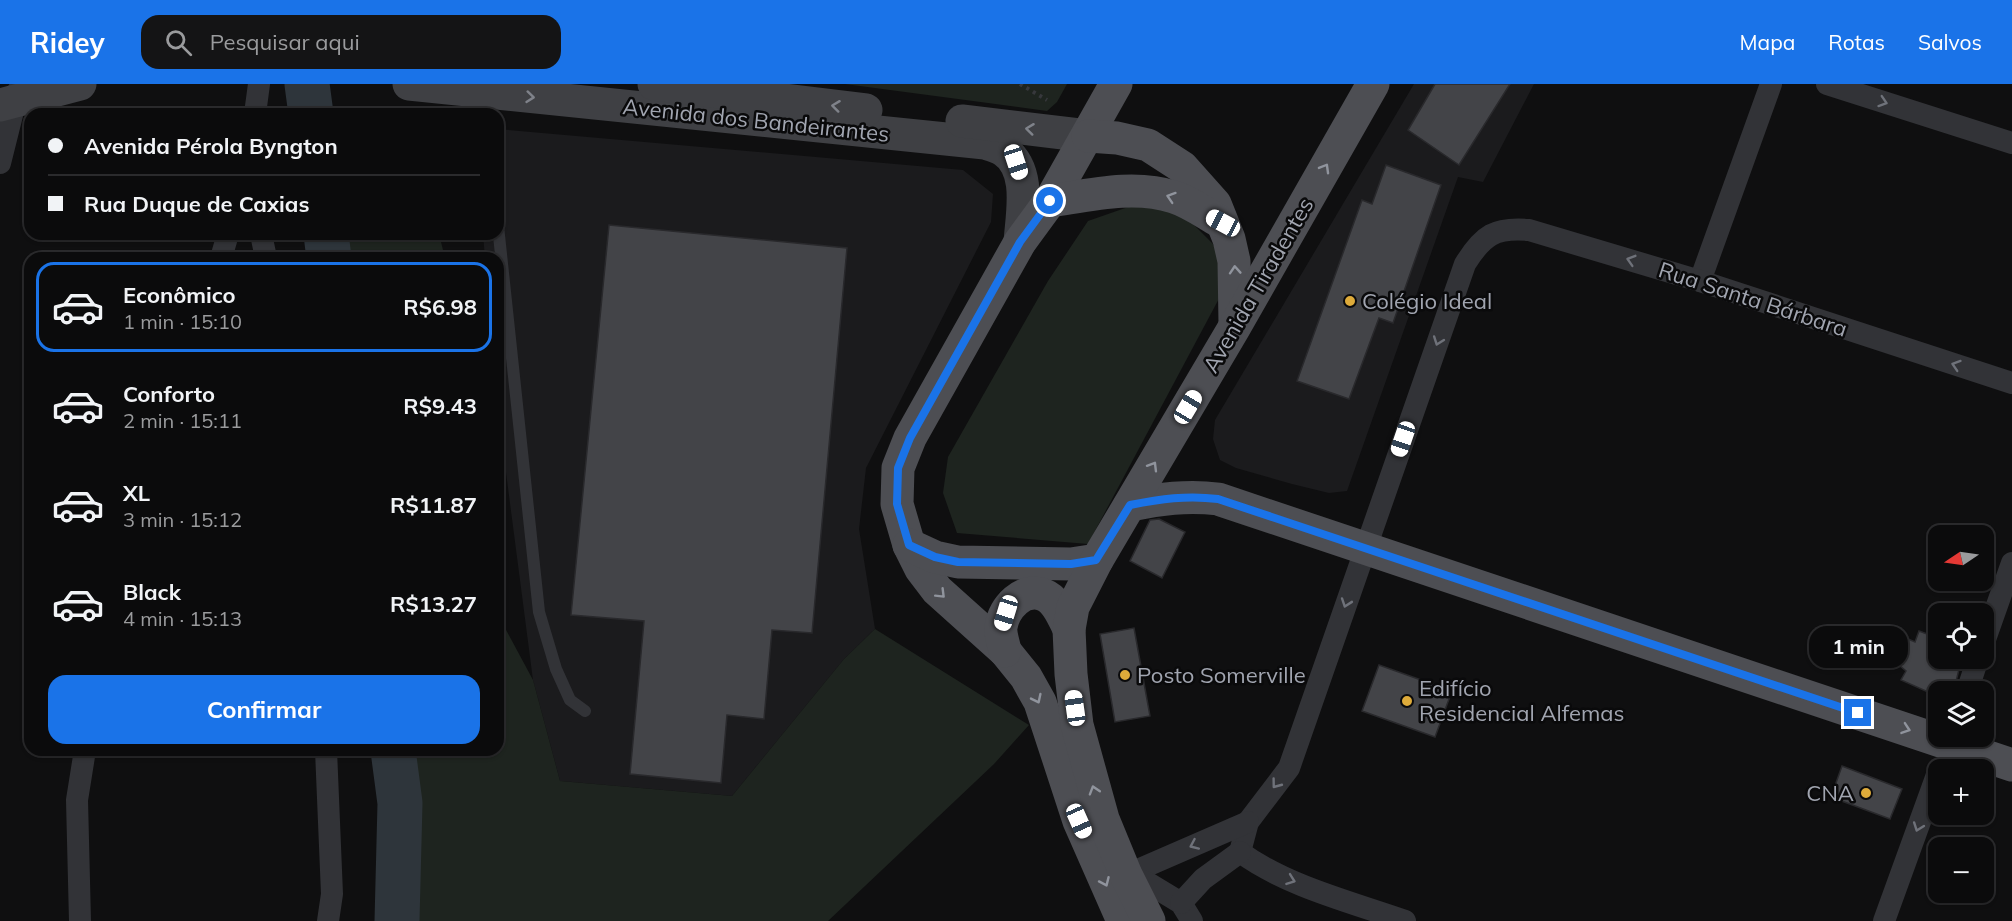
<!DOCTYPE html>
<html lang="pt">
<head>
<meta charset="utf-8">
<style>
	body { margin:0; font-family:Mulish,sans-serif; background:#141415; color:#f1f3f6; height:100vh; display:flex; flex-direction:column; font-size:22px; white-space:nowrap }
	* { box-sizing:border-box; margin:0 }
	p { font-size:20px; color:#9a9b9d }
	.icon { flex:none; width:33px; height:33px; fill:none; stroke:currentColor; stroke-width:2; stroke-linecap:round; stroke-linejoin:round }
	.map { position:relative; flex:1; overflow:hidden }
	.details { position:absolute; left:24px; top:168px; width:480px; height:504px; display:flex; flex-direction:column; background:#0b0b0c; border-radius:18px; box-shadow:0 2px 4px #0004,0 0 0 2px #2b2b2d }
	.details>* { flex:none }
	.guide { position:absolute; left:24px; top:24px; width:480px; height:132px; border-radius:18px; box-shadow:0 2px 4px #0004,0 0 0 2px #2b2b2d; display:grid; align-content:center; height:132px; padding:0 24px; background:#0b0b0c }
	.needle { width:39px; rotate:257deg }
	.buttons { position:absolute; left:1928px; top:441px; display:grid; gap:12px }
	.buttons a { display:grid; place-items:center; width:66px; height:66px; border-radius:12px; background:#0b0b0c; box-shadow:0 2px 4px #0004,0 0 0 2px #2b2b2d; font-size:30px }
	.end { position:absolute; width:27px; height:27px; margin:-14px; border:8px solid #1a73e8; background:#fff; box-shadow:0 0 0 3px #fff }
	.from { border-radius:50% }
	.bubble { position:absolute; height:42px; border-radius:18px; background:#0b0b0c; box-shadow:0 2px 4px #0004,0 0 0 2px #2b2b2d; font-size:20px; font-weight:700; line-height:42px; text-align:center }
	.car { position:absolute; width:18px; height:36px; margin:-18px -9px; border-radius:8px; box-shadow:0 0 4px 2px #0007; background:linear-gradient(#fff 24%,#345 0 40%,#fff 0 76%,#345 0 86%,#fff 0) }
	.guide b { display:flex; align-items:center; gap:21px; height:57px; font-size:22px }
	.guide b+b { border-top:2px solid #2b2b2d }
	.guide i { width:15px; height:15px; background:#f1f3f6 }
	ul { padding:10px 0 0; list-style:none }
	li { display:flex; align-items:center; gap:18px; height:90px; margin:0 12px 9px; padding:0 12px; border:3px solid transparent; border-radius:18px }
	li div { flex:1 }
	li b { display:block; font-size:22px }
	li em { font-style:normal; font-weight:700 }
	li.on { border-color:#1a73e8 }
	li>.icon { width:54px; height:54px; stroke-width:1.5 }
	.action { display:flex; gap:12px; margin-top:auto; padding:12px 24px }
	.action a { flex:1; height:69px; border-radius:18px; background:#1a73e8; color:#fff; font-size:24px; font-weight:700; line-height:69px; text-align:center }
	header { display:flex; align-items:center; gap:36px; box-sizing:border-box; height:84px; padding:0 30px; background:#1a73e8; color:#fff }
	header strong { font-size:28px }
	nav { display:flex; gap:33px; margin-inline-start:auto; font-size:21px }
	.search { width:420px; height:54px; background:#141415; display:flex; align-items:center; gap:15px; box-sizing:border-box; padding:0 21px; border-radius:18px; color:#9a9b9d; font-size:22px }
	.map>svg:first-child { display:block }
	.built { fill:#1b1b1d }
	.green { fill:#1e241f }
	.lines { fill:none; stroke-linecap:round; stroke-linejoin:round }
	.river { stroke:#2e353b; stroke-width:45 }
	.building { fill:#434448; stroke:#29292c; stroke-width:1.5 }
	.path { stroke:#37383c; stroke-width:4; stroke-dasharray:3 4.5; stroke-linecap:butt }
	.service { stroke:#323337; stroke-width:12 }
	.minor { stroke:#323337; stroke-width:22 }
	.secondary { stroke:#3f4044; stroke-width:33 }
	.primary { stroke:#4d4e53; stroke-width:33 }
	.oneway { stroke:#7f828a }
	.oneway2 { stroke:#6f727a }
	.oneway3 { stroke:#90949d }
	.route { stroke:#1a73e8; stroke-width:8 }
	.poi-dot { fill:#deab3a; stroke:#0a0a0b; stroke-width:2 }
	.labels { text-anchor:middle; stroke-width:5; stroke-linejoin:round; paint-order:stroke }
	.street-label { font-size:22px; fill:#a1a5b0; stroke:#0a0a0b }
	.poi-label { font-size:22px; fill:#a1a5b0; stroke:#0a0a0b; text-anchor:start }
</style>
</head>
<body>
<header>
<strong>Ridey</strong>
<div class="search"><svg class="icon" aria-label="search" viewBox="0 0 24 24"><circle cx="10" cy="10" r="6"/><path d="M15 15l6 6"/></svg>Pesquisar aqui</div>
<nav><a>Mapa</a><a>Rotas</a><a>Salvos</a></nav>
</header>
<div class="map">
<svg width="2012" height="837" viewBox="0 0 2012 837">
	<rect width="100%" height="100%" fill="#0f0f10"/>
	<!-- built -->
	<g class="built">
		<path d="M 1414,0 L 1534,0 L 1483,98 L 1458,93 L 1347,407 L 1329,409 L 1292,400 L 1236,384 L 1220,376 L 1213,355 L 1215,336 Z"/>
		<path d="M 498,45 L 963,86 L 993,110 L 991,138 L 866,384 L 859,445 L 875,545 L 844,575 L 732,712 L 560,697 L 533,596 L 498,327 L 498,174 L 485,174 L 483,150 L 498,150 Z"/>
	</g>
	<!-- green -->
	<g class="green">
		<path d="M 845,0 L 1067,0 L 1057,18 L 1047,27 Z"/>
		<path d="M 1131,122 L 1179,126 L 1213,160 L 1230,194 L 1088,460 L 957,449 L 943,409 L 948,373 L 1048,197 L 1088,137 Z"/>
		<path d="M 326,150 L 439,150 L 445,174 L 329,174 Z"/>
		<path d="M 498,531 L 533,596 L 560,697 L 732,712 L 844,575 L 875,545 L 1029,641 L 994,680 L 828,837 L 397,837 L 400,719 L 393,666 L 498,666 Z"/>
	</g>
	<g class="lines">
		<!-- river -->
		<g class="river">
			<path d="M 307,0 L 311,30"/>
			<path d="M 326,150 L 329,174"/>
			<path d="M 393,666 L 400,719 L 397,837"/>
		</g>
	</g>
	<!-- building -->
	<g class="building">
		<path d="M 1435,0 L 1510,0 L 1459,81 L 1408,46 Z"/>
		<path d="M 1386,81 L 1441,101 L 1393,239 L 1379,234 L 1349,315 L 1297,297 L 1362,116 L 1372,120 Z"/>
		<path d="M 609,141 L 847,164 L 812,549 L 772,546 L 764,635 L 727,631 L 721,699 L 630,690 L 644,537 L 571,531 Z"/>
		<path d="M 1159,435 L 1185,448 L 1162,494 L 1130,477 L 1150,436 Z"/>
		<path d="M 1134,544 L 1150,632 L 1115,638 L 1100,550 Z"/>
		<path d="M 1919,547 L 1938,554 L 1938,574 L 1962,574 L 1954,605 L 1928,608 L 1901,596 L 1906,587 L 1899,581 L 1906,554 L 1915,558 Z"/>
		<path d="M 1379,581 L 1452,607 L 1435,653 L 1362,627 Z"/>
		<path d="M 1842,682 L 1902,705 L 1890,735 L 1831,713 Z"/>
	</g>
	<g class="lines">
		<!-- path -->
		<path class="path" d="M 1020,0 L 1047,16"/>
		<!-- service -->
		<g class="service">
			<path d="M 480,8 L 485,30"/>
			<path d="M 498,142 L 539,528 L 556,585 L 570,616 L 585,627"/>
		</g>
		<!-- minor -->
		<g class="minor">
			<path d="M 1827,0 L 2012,59"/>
			<path d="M 255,30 L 259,0"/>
			<path d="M 0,79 L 18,7"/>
			<path d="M 261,150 L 266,174"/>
			<path d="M 221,174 L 228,150"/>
			<path d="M 1700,197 L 1771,0"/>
			<path d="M 1983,561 L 2012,479"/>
			<path d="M 1967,608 L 1978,574"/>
			<path d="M 326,666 L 332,810 L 328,837"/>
			<path d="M 1240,768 L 1248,738 L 1289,684 L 1465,180 C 1483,151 1495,143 1529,146 L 1700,197 L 2012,299"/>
			<path d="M 1240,768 C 1286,802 1351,818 1405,837"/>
			<path d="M 1126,791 L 1248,738"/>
			<path d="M 1126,791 L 1148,799 L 1181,819 L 1192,837"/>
			<path d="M 1181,819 L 1203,795 L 1240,768"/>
			<path d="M 80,837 L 77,716 L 85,666"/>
			<path d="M 1884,837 L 1938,688"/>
		</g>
		<!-- secondary -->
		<g class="secondary">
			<path d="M 409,0 L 985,59 C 991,61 998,63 1003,66 C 1032,85 1022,129 1020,158"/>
			<path d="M 654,0 L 866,26"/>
			<path d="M 0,21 L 80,0"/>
			<path d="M 962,37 L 1088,52"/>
		</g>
		<!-- primary -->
		<g class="primary">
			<path d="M 1116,0 L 1050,117 L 1020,158 L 910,354 L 898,384 L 897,420 L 909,461 L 921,485 L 937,506 L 1005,567 L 1026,593 L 1040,618 L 1079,737 L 1123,837"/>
			<path d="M 1088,52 L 1117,54 L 1148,61 L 1182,83 L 1215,120 L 1229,155 L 1234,177 L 1235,240"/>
			<path d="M 1050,117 C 1090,111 1134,100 1174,113 C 1190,118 1205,129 1219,137"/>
			<path d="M 1130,421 C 1160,415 1187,411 1218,415 L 2012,681"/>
			<path d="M 909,461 L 935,473 L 958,478 L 1071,480 L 1097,476"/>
			<path d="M 1005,567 C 1004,560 1000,551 1001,543 C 1004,524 1023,502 1044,511 C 1057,516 1063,533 1069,545"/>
			<path d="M 1149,837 L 1126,791 L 1103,735 L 1077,641 L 1071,590 L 1069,545 L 1073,523 L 1097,476 L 1234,244 L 1373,0"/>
		</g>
	</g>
	<!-- one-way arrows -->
	<defs><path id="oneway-chevron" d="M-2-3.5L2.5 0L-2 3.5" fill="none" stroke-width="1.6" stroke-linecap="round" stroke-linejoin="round" transform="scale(1.5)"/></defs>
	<g class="oneway">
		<use href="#oneway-chevron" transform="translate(530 13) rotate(6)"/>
		<use href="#oneway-chevron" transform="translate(836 22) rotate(-173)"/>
		<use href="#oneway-chevron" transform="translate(1030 45) rotate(-173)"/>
	</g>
	<g class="oneway2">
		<use href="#oneway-chevron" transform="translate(1883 18) rotate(18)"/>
		<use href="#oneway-chevron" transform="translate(1631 176) rotate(-163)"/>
		<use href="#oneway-chevron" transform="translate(1438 257) rotate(110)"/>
		<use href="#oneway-chevron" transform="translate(1956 281) rotate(-162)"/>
		<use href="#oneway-chevron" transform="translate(1346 519) rotate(109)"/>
		<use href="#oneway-chevron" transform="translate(1276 700) rotate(127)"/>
		<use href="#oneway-chevron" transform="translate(1918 743) rotate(110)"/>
		<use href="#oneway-chevron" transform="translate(1194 761) rotate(156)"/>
		<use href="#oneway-chevron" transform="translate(1291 796) rotate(20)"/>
	</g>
	<g class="oneway3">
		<use href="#oneway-chevron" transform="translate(1325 84) rotate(-60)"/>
		<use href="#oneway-chevron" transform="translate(1171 113) rotate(-162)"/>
		<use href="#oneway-chevron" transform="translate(1235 186) rotate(-94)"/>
		<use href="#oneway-chevron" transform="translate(1153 382) rotate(-59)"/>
		<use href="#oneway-chevron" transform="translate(941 510) rotate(45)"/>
		<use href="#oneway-chevron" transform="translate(1037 615) rotate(64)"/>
		<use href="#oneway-chevron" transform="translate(1906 645) rotate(19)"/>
		<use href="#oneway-chevron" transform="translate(1094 706) rotate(-107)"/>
		<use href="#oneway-chevron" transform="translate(1105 798) rotate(66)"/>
	</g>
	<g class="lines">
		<!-- route -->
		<path class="route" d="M 1050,117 L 1020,158 L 910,354 L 898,384 L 897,420 L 909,461 L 935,473 L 958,478 L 1071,480 L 1096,476 L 1130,421 C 1160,415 1187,411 1218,415 L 1858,629"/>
	</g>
	<!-- markers -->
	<g class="poi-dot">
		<circle cx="1350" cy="217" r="6"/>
		<circle cx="1125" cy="591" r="6"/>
		<circle cx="1407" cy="617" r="6"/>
		<circle cx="1866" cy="709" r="6"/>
	</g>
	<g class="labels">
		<!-- street labels -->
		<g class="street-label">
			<text transform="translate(756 36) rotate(6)" y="8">Avenida dos Bandeirantes</text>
			<text transform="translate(1258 201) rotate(-60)" y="8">Avenida Tiradentes</text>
			<text transform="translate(1753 215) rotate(18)" y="8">Rua Santa Bárbara</text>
		</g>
		<!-- poi labels -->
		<g class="poi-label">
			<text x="1362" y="225">Colégio Ideal</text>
			<text x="1137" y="599">Posto Somerville</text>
			<text x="1419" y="612">Edifício<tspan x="1419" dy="25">Residencial Alfemas</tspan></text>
			<text x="1854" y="717" text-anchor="end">CNA</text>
		</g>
	</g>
</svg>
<div class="buttons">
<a><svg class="needle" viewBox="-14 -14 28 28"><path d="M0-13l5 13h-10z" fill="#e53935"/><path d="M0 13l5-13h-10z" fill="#9a9b9d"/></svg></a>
<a><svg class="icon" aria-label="locate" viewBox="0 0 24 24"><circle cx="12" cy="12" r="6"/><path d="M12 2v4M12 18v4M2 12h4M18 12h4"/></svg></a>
<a><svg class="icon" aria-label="layers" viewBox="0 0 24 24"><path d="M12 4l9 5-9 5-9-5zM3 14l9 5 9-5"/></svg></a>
<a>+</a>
<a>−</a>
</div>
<i class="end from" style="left:1050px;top:117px"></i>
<i class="end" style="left:1858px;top:629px"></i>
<div class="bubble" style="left:1809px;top:542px;width:99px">1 min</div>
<i class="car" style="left:1016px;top:78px;rotate:162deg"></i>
<i class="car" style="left:1223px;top:139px;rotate:298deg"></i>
<i class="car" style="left:1188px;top:323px;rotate:31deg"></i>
<i class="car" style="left:1403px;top:355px;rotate:199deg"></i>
<i class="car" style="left:1006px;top:529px;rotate:197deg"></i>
<i class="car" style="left:1075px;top:624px;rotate:352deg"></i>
<i class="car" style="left:1079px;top:737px;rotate:156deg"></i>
<div class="guide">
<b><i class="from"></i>Avenida Pérola Byngton</b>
<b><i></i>Rua Duque de Caxias</b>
</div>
<section class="details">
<ul>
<li class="on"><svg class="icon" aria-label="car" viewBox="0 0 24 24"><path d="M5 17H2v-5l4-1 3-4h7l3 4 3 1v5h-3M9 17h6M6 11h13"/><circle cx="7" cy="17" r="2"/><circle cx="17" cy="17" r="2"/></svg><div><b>Econômico</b><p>1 min · 15:10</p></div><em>R$6.98</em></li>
<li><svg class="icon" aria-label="car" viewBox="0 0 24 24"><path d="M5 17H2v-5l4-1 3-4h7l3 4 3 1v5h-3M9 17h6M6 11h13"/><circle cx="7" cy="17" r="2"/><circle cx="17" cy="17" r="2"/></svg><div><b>Conforto</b><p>2 min · 15:11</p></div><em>R$9.43</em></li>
<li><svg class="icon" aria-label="car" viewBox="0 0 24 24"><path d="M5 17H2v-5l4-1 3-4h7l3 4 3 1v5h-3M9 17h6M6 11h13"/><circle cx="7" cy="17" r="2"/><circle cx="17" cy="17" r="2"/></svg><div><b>XL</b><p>3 min · 15:12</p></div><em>R$11.87</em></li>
<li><svg class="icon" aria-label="car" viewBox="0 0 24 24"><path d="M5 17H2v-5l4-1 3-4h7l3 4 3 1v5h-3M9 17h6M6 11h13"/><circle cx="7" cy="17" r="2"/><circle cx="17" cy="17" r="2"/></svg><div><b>Black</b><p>4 min · 15:13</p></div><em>R$13.27</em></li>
</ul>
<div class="action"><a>Confirmar</a></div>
</section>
</div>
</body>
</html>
